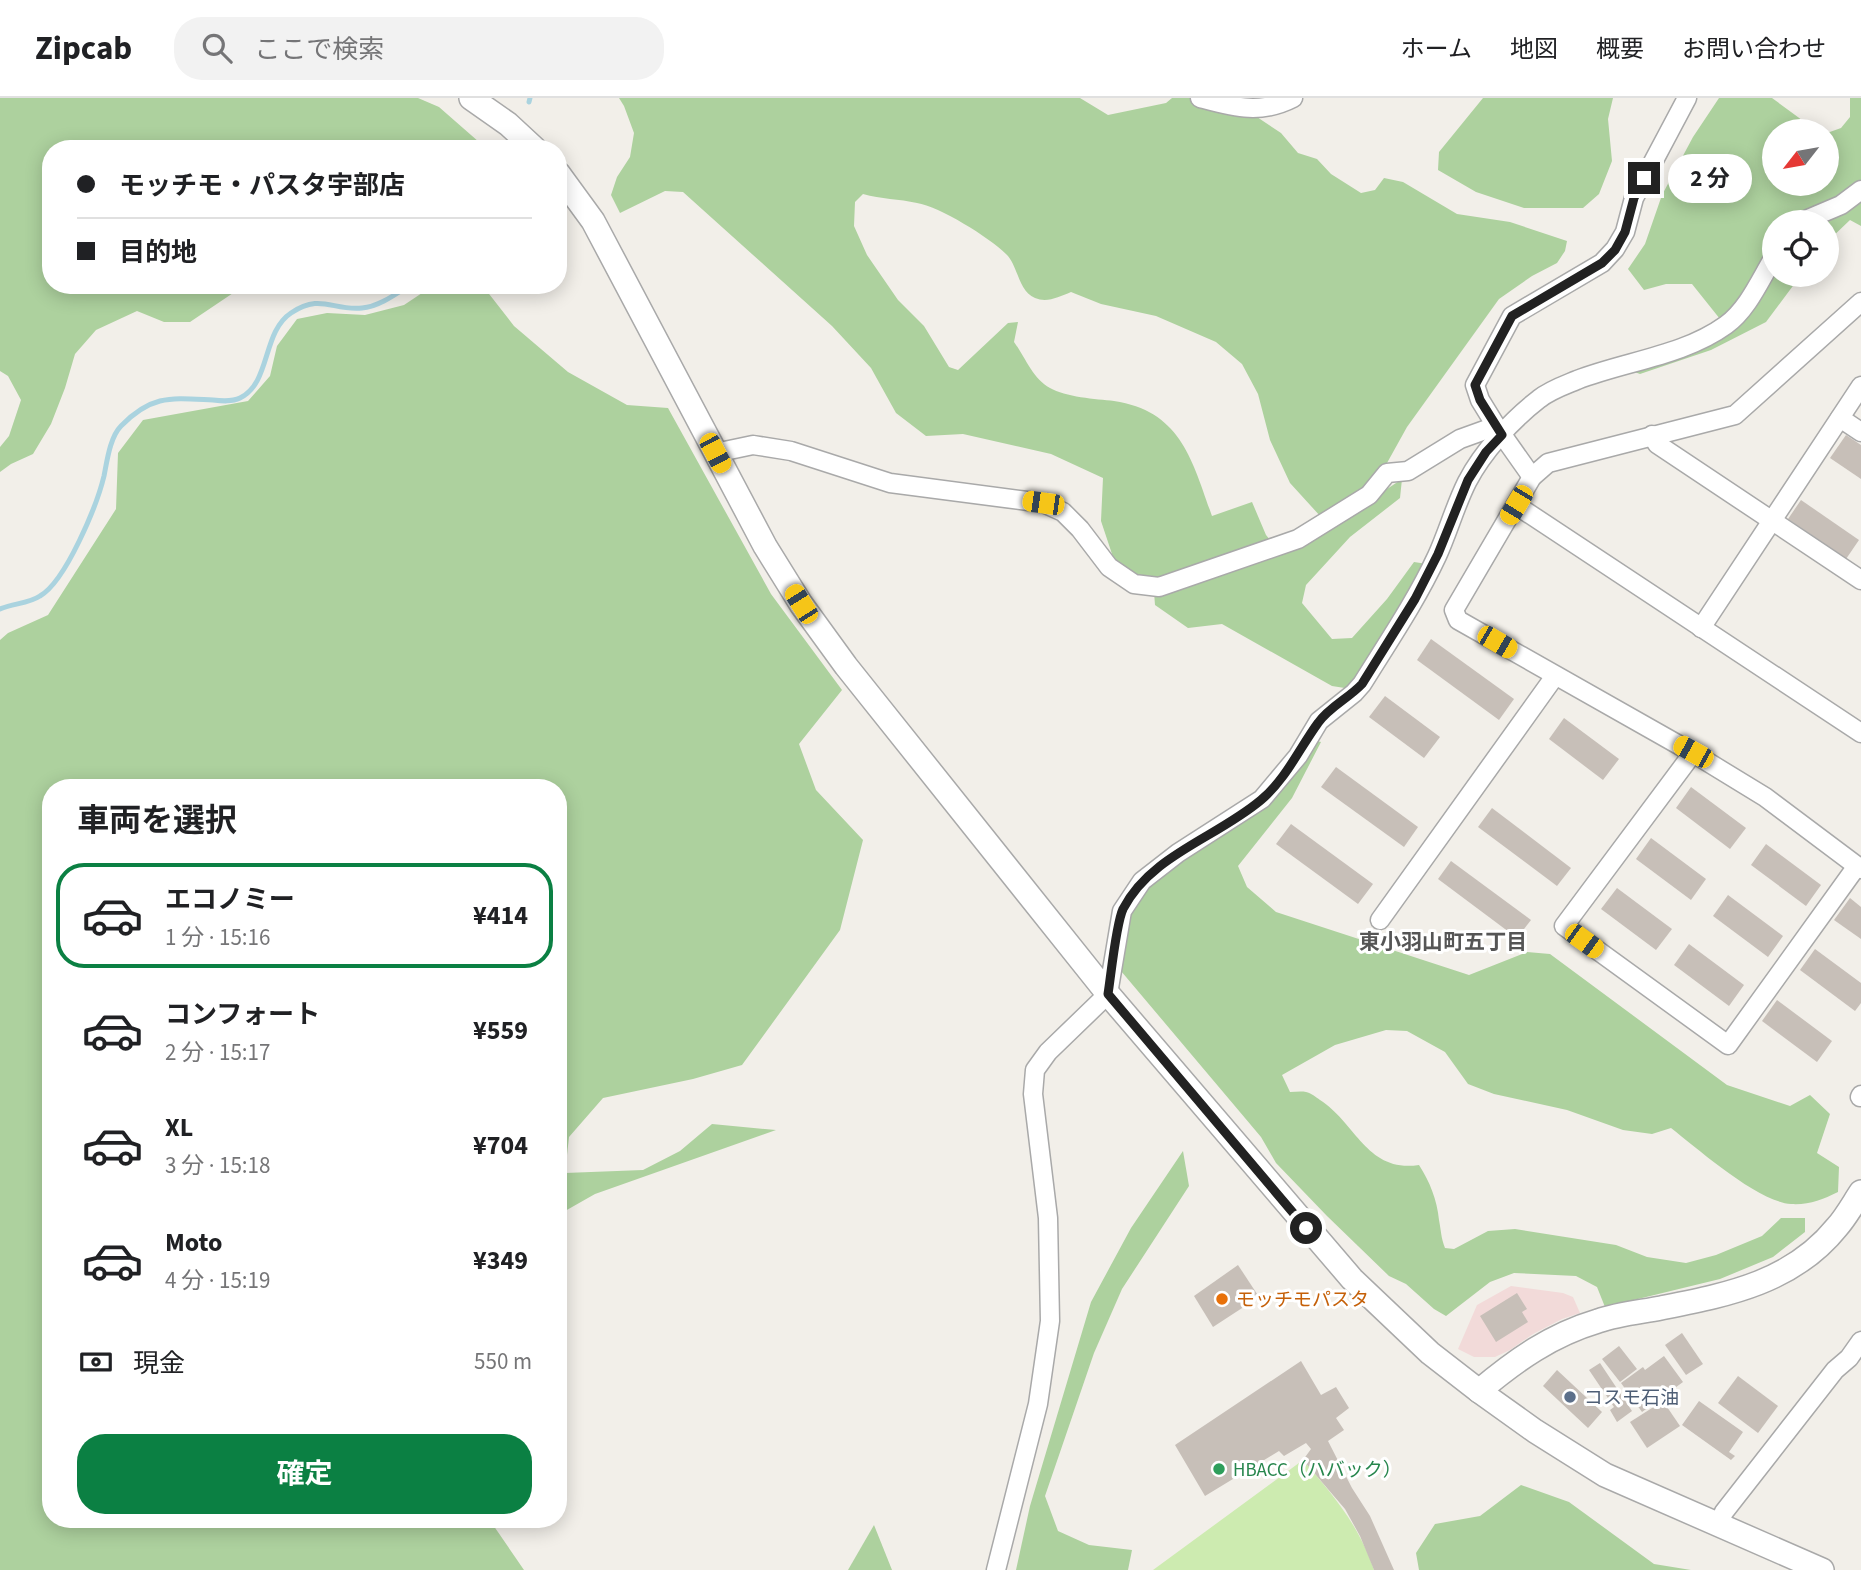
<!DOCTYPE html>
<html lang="ja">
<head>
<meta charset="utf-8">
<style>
	body { margin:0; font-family:"Source Sans 3","Noto Sans JP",sans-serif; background:#f2f2f2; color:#202124; height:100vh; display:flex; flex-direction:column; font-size:26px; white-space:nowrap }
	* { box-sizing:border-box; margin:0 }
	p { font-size:23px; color:#757577 }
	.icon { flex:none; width:38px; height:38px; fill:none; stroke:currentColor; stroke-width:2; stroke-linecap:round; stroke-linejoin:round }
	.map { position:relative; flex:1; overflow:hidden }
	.side { position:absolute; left:42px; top:681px; width:525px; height:749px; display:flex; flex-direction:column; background:#fff; border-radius:28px; box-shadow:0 4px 18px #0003 }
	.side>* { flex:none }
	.guide { position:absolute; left:42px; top:42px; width:525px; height:154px; border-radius:28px; box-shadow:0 4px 18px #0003; display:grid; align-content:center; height:154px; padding:0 35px; background:#fff }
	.needle { width:46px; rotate:239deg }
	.fabs { position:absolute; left:1762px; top:21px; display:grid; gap:14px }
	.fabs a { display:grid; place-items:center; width:77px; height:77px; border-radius:50%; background:#fff; box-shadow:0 4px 18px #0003; font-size:35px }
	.end { position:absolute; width:32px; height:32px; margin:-16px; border:9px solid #222; background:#fff; box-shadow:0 0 0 4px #fff }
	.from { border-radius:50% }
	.bubble { position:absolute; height:49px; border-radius:24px; background:#fff; box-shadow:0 4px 18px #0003; font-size:23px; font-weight:700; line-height:49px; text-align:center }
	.car { position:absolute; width:21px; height:42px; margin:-21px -10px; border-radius:9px; box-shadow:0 0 5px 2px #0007; background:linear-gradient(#f5c518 24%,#345 0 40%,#f5c518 0 76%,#345 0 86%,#f5c518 0) }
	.guide b { display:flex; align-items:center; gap:24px; height:66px; font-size:26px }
	.guide b+b { border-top:2px solid #e0e0e0 }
	.guide i { width:18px; height:18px; background:#202124 }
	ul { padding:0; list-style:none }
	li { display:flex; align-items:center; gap:21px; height:105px; margin:0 14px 10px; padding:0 21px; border:4px solid transparent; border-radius:28px }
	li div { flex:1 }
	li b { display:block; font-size:26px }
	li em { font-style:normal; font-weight:700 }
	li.current { border-color:#0b8043 }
	li>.icon { width:63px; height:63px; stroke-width:1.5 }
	h2 { padding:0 35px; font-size:32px; line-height:84px }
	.pay { display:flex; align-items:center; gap:18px; height:77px; padding:0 35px; font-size:26px }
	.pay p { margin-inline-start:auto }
	.action { display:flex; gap:14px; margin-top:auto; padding:14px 35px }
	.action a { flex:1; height:80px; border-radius:28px; background:#0b8043; color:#fff; font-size:28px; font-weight:700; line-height:80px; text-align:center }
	header { display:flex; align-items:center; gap:42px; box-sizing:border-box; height:98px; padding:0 35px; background:#fff; border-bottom:2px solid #e0e0e0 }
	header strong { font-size:33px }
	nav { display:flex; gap:38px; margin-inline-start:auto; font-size:24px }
	.search { width:490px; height:63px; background:#f2f2f2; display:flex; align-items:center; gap:18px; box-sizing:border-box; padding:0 24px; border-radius:28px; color:#757577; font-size:26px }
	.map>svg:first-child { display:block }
	.commercial { fill:#f2dad9 }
	.grass { fill:#cdebb0 }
	.forest { fill:#add19e }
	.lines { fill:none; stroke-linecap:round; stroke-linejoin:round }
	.stream { stroke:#aad3df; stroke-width:5 }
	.building { fill:#c7bfb8 }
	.minor-casing { stroke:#a9a9a9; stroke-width:21 }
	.tertiary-casing { stroke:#a9a9a9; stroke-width:26 }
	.minor { stroke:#fff; stroke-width:18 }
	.tertiary { stroke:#fff; stroke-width:23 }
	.route { stroke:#222; stroke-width:9 }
	.food-dot { fill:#e8710a; stroke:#fff; stroke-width:2.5 }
	.service-dot { fill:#5c6f8a; stroke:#fff; stroke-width:2.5 }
	.leisure-dot { fill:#2e9e5b; stroke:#fff; stroke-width:2.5 }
	.labels { text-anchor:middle; stroke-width:6; stroke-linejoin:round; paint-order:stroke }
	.food-label { font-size:19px; fill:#c56008; stroke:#fff; text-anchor:start }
	.service-label { font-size:19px; fill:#4e5e75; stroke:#fff; text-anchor:start }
	.leisure-label { font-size:19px; fill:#27864d; stroke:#fff; text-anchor:start }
	.neighbourhood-label { font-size:21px; font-weight:bold; fill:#555; stroke:#fff }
</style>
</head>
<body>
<header>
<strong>Zipcab</strong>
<div class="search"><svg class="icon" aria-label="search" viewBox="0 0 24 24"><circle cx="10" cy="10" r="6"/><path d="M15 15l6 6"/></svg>ここで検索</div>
<nav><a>ホーム</a><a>地図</a><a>概要</a><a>お問い合わせ</a></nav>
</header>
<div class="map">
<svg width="1861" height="1472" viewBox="0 0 1861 1472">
	<rect width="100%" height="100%" fill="#f2efe9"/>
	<!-- commercial -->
	<path class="commercial" d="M 1511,1188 L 1563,1195 L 1573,1199 L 1580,1215 L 1562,1221 L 1533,1236 L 1510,1252 L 1495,1259 L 1474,1259 L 1458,1251 L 1477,1207 Z"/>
	<!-- grass -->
	<path class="grass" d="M 1303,1362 C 1333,1397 1359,1427 1374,1472 L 1153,1472 Z"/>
	<!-- forest -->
	<g class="forest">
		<path d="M 0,0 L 418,0 L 439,9 L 487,51 L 51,51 L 51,187 L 245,187 L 190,224 L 164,224 L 137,213 L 96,232 L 75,256 L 65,290 L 51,326 L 33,356 L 11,366 L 0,374 L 0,349 L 9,338 L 21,302 L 8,278 L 0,273 Z"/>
		<path d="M 619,0 L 1080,0 L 1108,17 L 1166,5 L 1172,0 L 1266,0 L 1254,3 L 1251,15 L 1281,35 L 1298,55 L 1317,61 L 1331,76 L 1361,95 L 1375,92 L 1384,80 L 1403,84 L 1457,116 L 1510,124 L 1567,143 L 1565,153 L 1557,165 L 1532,178 L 1499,201 L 1407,329 L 1382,374 L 1362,395 L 1321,419 L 1290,385 L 1270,342 L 1258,296 L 1242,266 L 1216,244 L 1156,218 L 1101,206 L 1071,194 C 1059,199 1047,205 1035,200 C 1018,193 1018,167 1006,156 C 990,140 939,108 917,105 C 899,101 881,101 863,96 L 855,104 L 854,128 L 867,157 L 898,202 L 924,228 L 949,269 L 958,272 L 1008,225 L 1018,224 L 1014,244 C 1025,259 1033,281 1050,290 C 1065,299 1096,301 1114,303 C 1181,313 1192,362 1212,418 L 1252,404 L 1266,437 L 1281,455 L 1354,413 L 1402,381 L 1400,400 L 1350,439 L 1306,487 L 1302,505 L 1332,541 L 1352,540 L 1387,501 L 1414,464 L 1427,466 L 1351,591 L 1332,588 L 1222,526 L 1188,530 L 1155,507 L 1153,481 L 1133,482 L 1114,462 L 1101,423 L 1103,380 L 1051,356 L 963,336 L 926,338 L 896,315 L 871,270 L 832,228 L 683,94 L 665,93 L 620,115 L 611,97 L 617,79 L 630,59 L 634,35 L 624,8 Z"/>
		<path d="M 1483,0 L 1613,0 L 1608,21 L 1612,63 L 1599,96 L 1583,110 L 1524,110 L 1476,94 L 1438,72 L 1439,54 Z"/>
		<path d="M 1719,0 L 1772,0 L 1817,33 L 1774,33 L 1774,86 L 1827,86 L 1827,35 L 1841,30 L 1850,19 L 1850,0 L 1861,0 L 1861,128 L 1850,122 L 1827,144 L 1827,124 L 1774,124 L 1774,177 L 1801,177 L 1766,224 L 1711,252 L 1640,276 L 1629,272 L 1653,263 L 1720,221 L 1692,186 L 1666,186 L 1644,192 L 1628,171 L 1645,146 L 1662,97 L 1693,39 Z"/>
		<path d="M 434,187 L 492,187 L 486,192 L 514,228 L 568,274 L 627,307 L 668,310 L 771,496 L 842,592 L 799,646 L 816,692 L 863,742 L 840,832 L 742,967 L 693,981 L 603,1000 L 569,1039 L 565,1075 L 643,1072 L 680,1053 L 712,1026 L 776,1032 L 595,1096 L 558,1117 L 558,690 L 51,690 L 51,1421 L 489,1421 L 524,1472 L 0,1472 L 0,542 L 8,535 L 48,517 L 116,411 L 118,355 L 143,322 L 248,303 L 270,278 L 277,248 L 297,221 L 327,215 L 365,217 L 404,207 Z"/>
		<path d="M 1317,643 L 1321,644 L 1292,700 L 1238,768 L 1247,789 L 1276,814 L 1469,877 L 1527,854 L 1550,856 L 1727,987 L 1790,1008 L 1810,997 L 1830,1016 L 1817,1055 L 1839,1069 L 1838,1094 C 1822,1102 1809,1107 1791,1106 C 1758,1104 1698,1051 1671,1030 L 1652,1036 L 1623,1032 L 1567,1012 L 1494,996 L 1468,986 L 1445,954 L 1407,933 L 1386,932 L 1335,947 L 1282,977 L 1290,994 C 1295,994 1301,993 1306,994 C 1311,995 1316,999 1320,1002 C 1356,1025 1367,1075 1419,1067 C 1430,1084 1437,1102 1439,1122 C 1441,1132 1441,1140 1445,1150 L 1454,1151 L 1488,1133 L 1515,1131 L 1616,1147 L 1647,1159 L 1686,1165 L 1716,1157 L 1762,1138 L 1781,1120 L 1805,1120 L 1805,1134 L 1773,1159 L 1720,1181 L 1605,1209 L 1597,1189 L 1576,1178 L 1514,1175 L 1490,1184 L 1446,1218 L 1434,1211 L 1406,1186 L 1389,1178 L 1327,1118 L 1276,1065 L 1261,1039 L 1121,873 L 1125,832 L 1135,803 L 1161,777 Z"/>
		<path d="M 1183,1053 L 1189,1088 L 1122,1191 L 1094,1255 L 1045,1398 L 1058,1433 L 1089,1447 L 1132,1452 L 1128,1472 L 1016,1472 L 1030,1408 L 1091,1204 L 1131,1130 Z"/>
		<path d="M 1521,1387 L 1569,1404 L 1654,1466 L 1691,1472 L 1419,1472 L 1416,1455 L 1435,1426 L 1480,1418 Z"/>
		<path d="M 874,1427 L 892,1472 L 848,1472 Z"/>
	</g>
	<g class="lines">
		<!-- stream -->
		<g class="stream">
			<path d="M 529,4 L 530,0"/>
			<path d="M 0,511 C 13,505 28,506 40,498 C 66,483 97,407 104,378 C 107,363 110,339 121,328 C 152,296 172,300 213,302 C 222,303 232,304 240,300 C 271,285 262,234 291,215 C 321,195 332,213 362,210 C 378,209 396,196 410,187"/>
		</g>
	</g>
	<!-- building -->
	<g class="building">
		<path d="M 1846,337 L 1861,347 L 1861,381 L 1830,360 Z"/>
		<path d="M 1801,402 L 1859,442 L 1846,461 L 1788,421 Z"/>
		<path d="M 1431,541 L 1514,601 L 1499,622 L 1417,562 Z"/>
		<path d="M 1385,598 L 1440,639 L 1424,660 L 1369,619 Z"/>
		<path d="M 1564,620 L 1619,661 L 1603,682 L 1549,641 Z"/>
		<path d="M 1336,669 L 1418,729 L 1404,749 L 1321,689 Z"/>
		<path d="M 1691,689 L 1746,730 L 1730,751 L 1676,710 Z"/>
		<path d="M 1492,710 L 1571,770 L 1557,788 L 1478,729 Z"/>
		<path d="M 1291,726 L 1373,786 L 1358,806 L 1276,746 Z"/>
		<path d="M 1651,740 L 1706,781 L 1691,802 L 1636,761 Z"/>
		<path d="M 1766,746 L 1821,787 L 1806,808 L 1751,767 Z"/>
		<path d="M 1451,763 L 1531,822 L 1517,840 L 1438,781 Z"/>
		<path d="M 1617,790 L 1672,831 L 1656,852 L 1601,811 Z"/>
		<path d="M 1728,797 L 1783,838 L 1768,859 L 1713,818 Z"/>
		<path d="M 1850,800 L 1861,809 L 1861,841 L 1834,822 Z"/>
		<path d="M 1689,846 L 1744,887 L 1729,908 L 1674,867 Z"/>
		<path d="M 1815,851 L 1861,885 L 1861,905 L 1855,913 L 1800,872 Z"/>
		<path d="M 1777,902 L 1832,943 L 1817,964 L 1762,923 Z"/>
		<path d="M 1238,1167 L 1259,1199 L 1213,1229 L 1194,1198 Z"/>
		<path d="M 1517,1195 L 1527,1211 L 1522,1214 L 1528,1224 L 1496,1244 L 1480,1218 Z"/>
		<path d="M 1682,1235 L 1703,1266 L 1686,1277 L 1665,1247 Z"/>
		<path d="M 1619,1248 L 1637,1271 L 1620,1284 L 1602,1261 Z"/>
		<path d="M 1664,1258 L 1683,1284 L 1642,1314 L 1621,1285 L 1643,1269 L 1645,1272 Z"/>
		<path d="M 1301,1263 L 1321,1297 L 1336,1289 L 1349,1310 L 1336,1320 L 1344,1332 L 1328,1343 L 1352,1390 L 1370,1418 L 1394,1472 L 1374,1472 L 1360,1438 L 1345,1411 L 1303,1362 L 1311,1351 L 1306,1345 L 1284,1358 L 1279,1353 L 1205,1398 L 1175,1347 Z"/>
		<path d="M 1600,1265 L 1632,1313 L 1617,1324 L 1610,1312 L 1614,1309 L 1589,1272 Z"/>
		<path d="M 1557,1272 L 1602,1314 L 1588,1330 L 1543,1288 Z"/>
		<path d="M 1738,1278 L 1778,1308 L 1758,1335 L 1718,1305 Z"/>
		<path d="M 1663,1303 L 1680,1328 L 1647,1350 L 1630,1324 Z"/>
		<path d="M 1699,1303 L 1743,1334 L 1729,1354 L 1735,1358 L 1731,1362 L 1682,1327 Z"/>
	</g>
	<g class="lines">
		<defs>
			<g id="minor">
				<path d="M 1200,0 C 1234,9 1260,17 1293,0"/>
				<path d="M 1801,124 L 1841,107 L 1861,92"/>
				<path d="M 1861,204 L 1735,317 L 1548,365 L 1532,379 L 1454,512 L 1458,522 L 1693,655 L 1765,699 L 1861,771"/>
				<path d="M 1840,320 L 1861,334"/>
				<path d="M 1496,328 L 1480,302 L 1475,287 L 1512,218 L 1602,165 L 1615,151 L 1625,134 L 1634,100 L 1687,0"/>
				<path d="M 1652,337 L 1657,346 L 1861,482"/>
				<path d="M 715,355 L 753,347 L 791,353 L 890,385 L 1043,405 L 1063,414 L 1080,431 L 1109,469 L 1134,486 L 1159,489 L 1298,441 L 1369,397 L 1387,375 L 1408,373 L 1460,341 L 1496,328 L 1532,379"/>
				<path d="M 1516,407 L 1861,635"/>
				<path d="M 1701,530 L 1861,288"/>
				<path d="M 1693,655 L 1564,828 L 1728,947 L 1857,768"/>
				<path d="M 1380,822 L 1555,578"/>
				<path d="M 1860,999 L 1861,997"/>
				<path d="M 1718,1427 L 1724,1414 L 1835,1272 L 1849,1260 L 1861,1243"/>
				<path d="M 996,1472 L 1038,1306 L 1050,1223 L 1048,1120 L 1033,996 L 1035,972 L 1048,954 L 1108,896 L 1122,813 L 1142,783 L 1178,755 L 1262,701 L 1298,658 L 1319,623 L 1354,595 L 1362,586 C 1388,544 1416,503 1437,458 C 1448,434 1455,408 1467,384 C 1483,353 1512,322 1539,301 C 1550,292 1565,287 1577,282 C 1626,263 1683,258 1726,227 C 1748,211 1760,182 1774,159"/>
			</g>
			<g id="tertiary">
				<path d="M 471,0 L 508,26 L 535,51"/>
				<path d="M 558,75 L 593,123 L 765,448 L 801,506 L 846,568 L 1108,896 L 1352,1181 L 1430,1255 L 1479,1293 L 1535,1333 L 1605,1377 L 1822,1472"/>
				<path d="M 1479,1293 C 1516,1262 1551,1237 1598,1223 C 1618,1216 1640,1214 1661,1210 C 1726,1197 1792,1185 1837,1129 C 1846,1119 1853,1106 1861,1094"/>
			</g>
		</defs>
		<!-- minor casing -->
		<use href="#minor" class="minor-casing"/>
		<!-- tertiary casing -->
		<use href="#tertiary" class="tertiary-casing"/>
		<!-- minor -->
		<use href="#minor" class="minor"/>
		<!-- tertiary -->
		<use href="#tertiary" class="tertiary"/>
	</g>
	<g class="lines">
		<!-- route -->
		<path class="route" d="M 1306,1130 L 1108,896 C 1111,877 1116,826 1123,811 C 1151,757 1216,740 1261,702 C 1286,681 1299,651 1318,625 C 1329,609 1349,600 1362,586 L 1415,501 L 1438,456 L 1468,382 L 1486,354 L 1502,337 L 1480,302 L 1475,287 L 1512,218 L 1602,165 L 1615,152 L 1625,134 L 1634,100 L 1644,80"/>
	</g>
	<!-- markers -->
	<circle class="food-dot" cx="1222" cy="1201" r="7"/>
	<circle class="service-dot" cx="1570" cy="1299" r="7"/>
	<circle class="leisure-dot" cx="1219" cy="1371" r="7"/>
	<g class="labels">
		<!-- food labels -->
		<g class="food-label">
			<text x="1236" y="1208">モッチモパスタ</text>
		</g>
		<!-- service labels -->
		<g class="service-label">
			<text x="1584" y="1306">コスモ石油</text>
		</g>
		<!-- leisure labels -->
		<g class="leisure-label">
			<text x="1233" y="1378">HBACC（ハバック）</text>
		</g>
		<!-- neighbourhood labels -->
		<g class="neighbourhood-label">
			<text x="1443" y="851">東小羽山町五丁目</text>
		</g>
	</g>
</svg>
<div class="fabs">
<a><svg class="needle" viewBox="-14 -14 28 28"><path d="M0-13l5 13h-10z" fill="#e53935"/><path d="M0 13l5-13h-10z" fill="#757577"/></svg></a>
<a><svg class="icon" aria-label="locate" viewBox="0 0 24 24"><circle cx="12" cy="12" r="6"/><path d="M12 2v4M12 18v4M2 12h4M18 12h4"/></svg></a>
</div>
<i class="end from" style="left:1306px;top:1130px"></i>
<i class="end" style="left:1644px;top:80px"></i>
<div class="bubble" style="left:1668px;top:56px;width:84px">2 分</div>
<i class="car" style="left:715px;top:355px;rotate:152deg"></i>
<i class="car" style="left:1043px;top:405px;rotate:278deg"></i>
<i class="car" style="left:1516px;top:407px;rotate:211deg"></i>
<i class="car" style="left:801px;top:506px;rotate:328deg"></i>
<i class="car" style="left:1497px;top:544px;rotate:120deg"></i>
<i class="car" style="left:1693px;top:654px;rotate:299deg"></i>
<i class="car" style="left:1584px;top:843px;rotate:126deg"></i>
<div class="guide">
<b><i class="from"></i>モッチモ・パスタ宇部店</b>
<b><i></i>目的地</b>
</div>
<section class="side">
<h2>車両を選択</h2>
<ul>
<li class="current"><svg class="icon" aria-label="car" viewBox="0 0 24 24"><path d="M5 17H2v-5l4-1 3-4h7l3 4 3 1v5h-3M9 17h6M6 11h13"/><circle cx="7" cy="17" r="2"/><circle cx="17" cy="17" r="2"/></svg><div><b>エコノミー</b><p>1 分 · 15:16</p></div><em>¥414</em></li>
<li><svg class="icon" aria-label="car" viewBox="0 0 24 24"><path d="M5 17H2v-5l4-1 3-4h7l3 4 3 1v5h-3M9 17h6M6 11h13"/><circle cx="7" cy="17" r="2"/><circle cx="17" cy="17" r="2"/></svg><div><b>コンフォート</b><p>2 分 · 15:17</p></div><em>¥559</em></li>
<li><svg class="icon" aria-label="car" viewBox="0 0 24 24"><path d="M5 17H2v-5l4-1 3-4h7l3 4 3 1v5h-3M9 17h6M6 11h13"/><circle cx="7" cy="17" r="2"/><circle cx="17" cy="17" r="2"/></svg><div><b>XL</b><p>3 分 · 15:18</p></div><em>¥704</em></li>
<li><svg class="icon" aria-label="car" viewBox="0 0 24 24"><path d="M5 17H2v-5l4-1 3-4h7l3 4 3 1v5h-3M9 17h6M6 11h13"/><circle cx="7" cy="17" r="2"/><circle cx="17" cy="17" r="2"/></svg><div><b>Moto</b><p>4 分 · 15:19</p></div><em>¥349</em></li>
</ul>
<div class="pay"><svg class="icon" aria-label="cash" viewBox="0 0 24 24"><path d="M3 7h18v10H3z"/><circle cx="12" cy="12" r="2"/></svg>現金<p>550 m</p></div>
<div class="action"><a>確定</a></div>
</section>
</div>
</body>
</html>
